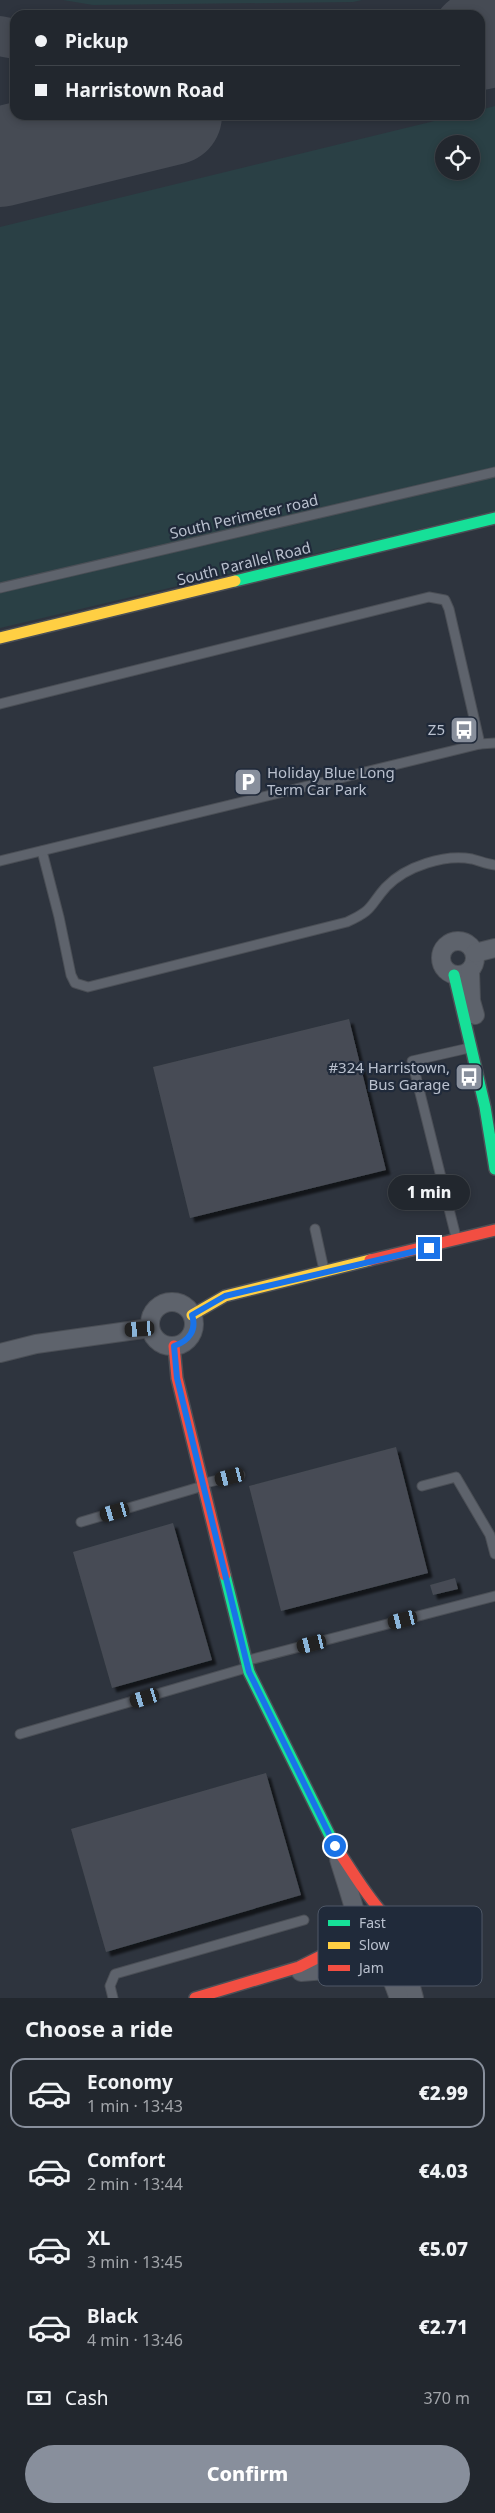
<!DOCTYPE html>
<html lang="en">
<head>
<meta charset="utf-8">
<style>
	body { margin:0; font-family:"Noto Sans",sans-serif; background:#2e333a; color:#f1f3f6; height:100vh; display:flex; flex-direction:column; font-size:19px; white-space:nowrap }
	* { box-sizing:border-box; margin:0 }
	p { font-size:16px; color:#a2a5aa }
	.icon { flex:none; width:28px; height:28px; fill:none; stroke:currentColor; stroke-width:2; stroke-linecap:round; stroke-linejoin:round }
	.map { position:relative; height:1998px; overflow:hidden }
	.side { display:flex; flex-direction:column; background:#22272e; flex:1 }
	.side>* { flex:none }
	.hud { position:absolute; left:10px; top:10px; width:475px; height:110px; border-radius:15px; box-shadow:0 2px 8px #0003,0 0 0 1px #3f444a; display:grid; align-content:center; height:110px; padding:0 25px; background:#22272e }
	.buttons { position:absolute; left:435px; top:135px; display:grid; gap:10px }
	.buttons a { display:grid; place-items:center; width:45px; height:45px; border-radius:50%; background:#22272e; box-shadow:0 2px 8px #0003,0 0 0 1px #3f444a; font-size:25px }
	.end { position:absolute; width:22px; height:22px; margin:-11px; border:6px solid #1a73e8; background:#fff; box-shadow:0 0 0 2px #fff }
	.from { border-radius:50% }
	.bubble { position:absolute; height:35px; border-radius:18px; background:#22272e; box-shadow:0 2px 8px #0003,0 0 0 1px #3f444a; font-size:16px; font-weight:800; line-height:35px; text-align:center }
	.car { position:absolute; width:15px; height:30px; margin:-15px -8px; border-radius:6px; box-shadow:0 0 4px 1px #0007; background:linear-gradient(#222 24%,#8ab4d8 0 40%,#222 0 76%,#8ab4d8 0 86%,#222 0) }
	.hud b { display:flex; align-items:center; gap:18px; height:48px; font-size:19px }
	.hud b+b { border-top:1px solid #3f444a }
	.hud i { width:12px; height:12px; background:#f1f3f6 }
	ul { padding:0; list-style:none }
	li { display:flex; align-items:center; gap:15px; height:70px; margin:0 10px 8px; padding:0 15px; border:2px solid transparent; border-radius:15px }
	li div { flex:1 }
	li b { display:block; font-size:19px }
	li em { font-style:normal; font-weight:800 }
	li.active { border-color:#888f9c }
	li>.icon { width:45px; height:45px; stroke-width:1.5 }
	h2 { padding:0 25px; font-size:22px; line-height:60px }
	.pay { display:flex; align-items:center; gap:12px; height:55px; padding:0 25px; font-size:19px }
	.pay p { margin-inline-start:auto }
	.action { display:flex; gap:10px; margin-top:auto; padding:10px 25px }
	.action a { flex:1; height:58px; border-radius:30px; background:#888f9c; color:#fff; font-size:20px; font-weight:800; line-height:58px; text-align:center }
	.map>svg:first-child { display:block }
	.green { fill:#2a4045; fill-rule:evenodd }
	.lines { fill:none; stroke-linecap:round; stroke-linejoin:round }
	.taxiway { stroke:#464b54; stroke-width:40 }
	.runway { stroke:#464b54; stroke-width:100 }
	.building { fill:#474c54; filter:url(#shadow) }
	.lane-casing { stroke:#4b4f56; stroke-width:11 }
	.street-casing { stroke:#4b4f56; stroke-width:20 }
	.fast-casing { stroke:#4b4f56; stroke-width:14 }
	.slow-casing { stroke:#4b4f56; stroke-width:14 }
	.jam-casing { stroke:#4b4f56; stroke-width:14 }
	.lane { stroke:#5e636c; stroke-width:9 }
	.street { stroke:#5e636c; stroke-width:18 }
	.fast { stroke:#16e098; stroke-width:11 }
	.slow { stroke:#ffcf43; stroke-width:11 }
	.jam { stroke:#f24e42; stroke-width:11 }
	.route { stroke:#1a73e8; stroke-width:6 }
	.labels { text-anchor:middle; stroke-width:4.5; stroke-linejoin:round; paint-order:stroke }
	.street-label { font-size:15px; fill:#b9c0ce; stroke:#202a3a }
	.poi-label { font-size:15px; fill:#b9c0ce; stroke:#202a3a; text-anchor:end }
	.key { fill:#202a3a; stroke:#4e5766; stroke-width:1 }
	.key-label { font-size:14px; fill:#b9c0ce }
</style>
</head>
<body>
<div class="map">
<svg width="495" height="1998" viewBox="0 0 495 1998">
	<defs>
		<filter id="shadow"><feDropShadow dx="4.5" dy="4.5" stdDeviation="1" flood-color="#0009"/></filter>
	</defs>
	<rect width="100%" height="100%" fill="#2e343e"/>
	<!-- green -->
	<g class="green">
		<path d="M 63,0 L 362,0 L 353,2 L 93,5 Z"/>
		<path d="M 495,106 L 495,511 L 0,628 L 0,227 L 459,115 L 480,115 L 480,110 ZM 444,144 L 471,144 L 471,171 L 444,171 Z"/>
	</g>
	<g class="lines">
		<!-- taxiway -->
		<g class="taxiway">
			<path d="M 0,36 L 15,39"/>
			<path d="M 480,36 L 495,34"/>
		</g>
		<!-- runway -->
		<g class="runway">
			<path d="M 480,40 L 495,36"/>
			<path d="M 0,157 L 172,115"/>
		</g>
	</g>
	<!-- building -->
	<g class="building">
		<path d="M 349,1019 L 386,1170 L 190,1218 L 153,1067 Z"/>
		<path d="M 396,1447 L 428,1573 L 281,1611 L 249,1486 Z"/>
		<path d="M 173,1523 L 212,1660 L 112,1688 L 73,1552 Z"/>
		<path d="M 455,1578 L 458,1589 L 433,1595 L 430,1585 Z"/>
		<path d="M 266,1773 L 301,1895 L 106,1952 L 71,1829 Z"/>
	</g>
	<g class="lines">
		<defs>
			<g id="lane">
				<path d="M 0,588 L 495,472"/>
				<path d="M 0,704 L 429,597 L 445,600 L 449,609 L 480,744"/>
				<path d="M 42,851 L 59,917 L 71,975 L 75,983 L 88,987 L 347,922 C 374,910 369,906 386,887 C 406,866 445,854 472,859 C 480,861 487,864 495,865"/>
				<path d="M 0,861 L 480,744 L 495,743"/>
				<path d="M 315,1229 L 324,1270"/>
				<path d="M 456,1237 L 412,1061 L 469,1048"/>
				<path d="M 205,1483 L 240,1475"/>
				<path d="M 422,1486 L 456,1477 L 490,1535 L 495,1554"/>
				<path d="M 81,1522 L 203,1486"/>
				<path d="M 249,1660 L 495,1596"/>
				<path d="M 20,1734 L 246,1668"/>
				<path d="M 402,1928 L 430,1919 L 435,1937 L 405,1946"/>
				<path d="M 113,1998 L 110,1986 L 115,1974 L 304,1920"/>
			</g>
			<g id="street">
				<circle cx="458" cy="958" r="17"/>
				<path d="M 475,953 L 495,948"/>
				<path d="M 470,971 L 471,1001 L 475,1015"/>
				<circle cx="172" cy="1324" r="22"/>
				<path d="M 0,1353 L 36,1344 L 150,1328"/>
				<path d="M 339,1859 C 346,1883 355,1906 359,1930"/>
				<circle cx="381" cy="1941" r="24"/>
				<path d="M 402,1954 L 414,1998"/>
				<path d="M 382,1965 L 393,1982 L 399,1998"/>
				<path d="M 301,1972 L 326,1970 L 367,1960"/>
			</g>
			<g id="fast">
				<path d="M 235,581 L 495,518"/>
				<path d="M 454,975 L 485,1107 L 495,1169"/>
				<path d="M 225,1575 L 249,1672 L 335,1846"/>
			</g>
			<g id="slow">
				<path d="M 0,638 L 235,581"/>
				<path d="M 192,1315 L 225,1296 L 370,1260"/>
			</g>
			<g id="jam">
				<path d="M 370,1260 L 495,1230"/>
				<path d="M 174,1346 L 177,1378 L 225,1575"/>
				<path d="M 335,1846 C 352,1870 366,1896 386,1917"/>
				<path d="M 195,1998 L 299,1967 L 357,1938"/>
			</g>
		</defs>
		<!-- lane casing -->
		<use href="#lane" class="lane-casing"/>
		<!-- street casing -->
		<use href="#street" class="street-casing"/>
		<!-- fast casing -->
		<use href="#fast" class="fast-casing"/>
		<!-- slow casing -->
		<use href="#slow" class="slow-casing"/>
		<!-- jam casing -->
		<use href="#jam" class="jam-casing"/>
		<!-- lane -->
		<use href="#lane" class="lane"/>
		<!-- street -->
		<use href="#street" class="street"/>
		<!-- fast -->
		<use href="#fast" class="fast"/>
		<!-- slow -->
		<use href="#slow" class="slow"/>
		<!-- jam -->
		<use href="#jam" class="jam"/>
	</g>
	<g class="lines">
		<!-- route -->
		<path class="route" d="M 335,1846 L 249,1672 L 177,1378 L 174,1346 C 189,1341 197,1330 192,1315 L 225,1296 L 429,1248"/>
	</g>
	<!-- icons -->
	<defs>
		<symbol id="bus-square" viewBox="-11 -11 22 22"><rect x="-9" y="-9" width="18" height="18" rx="4" fill="#888f9c" stroke="#202a3a"/><path d="M-5-6H5V4H4V6H2V4H-2V6H-4V4H-5ZM-3.5-4V0h7V-4ZM-3.5 1.2v1.5H-2V1.2ZM2 1.2v1.5H3.5V1.2Z" fill="#fff"/></symbol>
		<symbol id="parking-square" viewBox="-11 -11 22 22"><rect x="-9" y="-9" width="18" height="18" rx="4" fill="#888f9c" stroke="#202a3a"/><path d="M-3.5-5.5H1a3.5 3.5 0 0 1 0 7H-1V5.5H-3.5ZM-1-3.4V-.6H.8a1.4 1.4 0 0 0 0-2.8Z" fill="#fff"/></symbol>
	</defs>
	<g fill-rule="evenodd">
		<use href="#bus-square" x="448" y="714" width="32" height="32"/>
		<use href="#parking-square" x="232" y="766" width="32" height="32"/>
		<use href="#bus-square" x="453" y="1061" width="32" height="32"/>
	</g>
	<g class="labels">
		<!-- street labels -->
		<g class="street-label">
			<text transform="translate(244 517) rotate(-13)" y="5">South Perimeter road</text>
			<text transform="translate(244 564) rotate(-14)" y="5">South Parallel Road</text>
		</g>
		<!-- poi labels -->
		<g class="poi-label">
			<text x="445" y="735">Z5</text>
			<text x="267" y="778" text-anchor="start">Holiday Blue Long<tspan x="267" dy="17">Term Car Park</tspan></text>
			<text x="450" y="1073">#324 Harristown,<tspan x="450" dy="17">Bus Garage</tspan></text>
		</g>
	</g>
	<!-- legend -->
	<rect x="318" y="1906" width="164" height="80" rx="8" class="key"/>
	<rect x="328" y="1920" width="22" height="6" fill="#16e098"/>
	<rect x="328" y="1942" width="22" height="7" fill="#ffcf43"/>
	<rect x="328" y="1965" width="22" height="6" fill="#f24e42"/>
	<g class="key-label">
		<text x="359" y="1928">Fast</text>
		<text x="359" y="1950">Slow</text>
		<text x="359" y="1973">Jam</text>
	</g>
</svg>
<div class="buttons">
<a><svg class="icon" aria-label="locate" viewBox="0 0 24 24"><circle cx="12" cy="12" r="6"/><path d="M12 2v4M12 18v4M2 12h4M18 12h4"/></svg></a>
</div>
<i class="end from" style="left:335px;top:1846px"></i>
<i class="end" style="left:429px;top:1248px"></i>
<div class="bubble" style="left:388px;top:1175px;width:82px">1 min</div>
<i class="car" style="left:140px;top:1329px;rotate:266deg"></i>
<i class="car" style="left:230px;top:1477px;rotate:256deg"></i>
<i class="car" style="left:115px;top:1512px;rotate:254deg"></i>
<i class="car" style="left:403px;top:1620px;rotate:256deg"></i>
<i class="car" style="left:312px;top:1644px;rotate:256deg"></i>
<i class="car" style="left:145px;top:1698px;rotate:253deg"></i>
<div class="hud">
<b><i class="from"></i>Pickup</b>
<b><i></i>Harristown Road</b>
</div>
</div>
<section class="side">
<h2>Choose a ride</h2>
<ul>
<li class="active"><svg class="icon" aria-label="car" viewBox="0 0 24 24"><path d="M5 17H2v-5l4-1 3-4h7l3 4 3 1v5h-3M9 17h6M6 11h13"/><circle cx="7" cy="17" r="2"/><circle cx="17" cy="17" r="2"/></svg><div><b>Economy</b><p>1 min · 13:43</p></div><em>€2.99</em></li>
<li><svg class="icon" aria-label="car" viewBox="0 0 24 24"><path d="M5 17H2v-5l4-1 3-4h7l3 4 3 1v5h-3M9 17h6M6 11h13"/><circle cx="7" cy="17" r="2"/><circle cx="17" cy="17" r="2"/></svg><div><b>Comfort</b><p>2 min · 13:44</p></div><em>€4.03</em></li>
<li><svg class="icon" aria-label="car" viewBox="0 0 24 24"><path d="M5 17H2v-5l4-1 3-4h7l3 4 3 1v5h-3M9 17h6M6 11h13"/><circle cx="7" cy="17" r="2"/><circle cx="17" cy="17" r="2"/></svg><div><b>XL</b><p>3 min · 13:45</p></div><em>€5.07</em></li>
<li><svg class="icon" aria-label="car" viewBox="0 0 24 24"><path d="M5 17H2v-5l4-1 3-4h7l3 4 3 1v5h-3M9 17h6M6 11h13"/><circle cx="7" cy="17" r="2"/><circle cx="17" cy="17" r="2"/></svg><div><b>Black</b><p>4 min · 13:46</p></div><em>€2.71</em></li>
</ul>
<div class="pay"><svg class="icon" aria-label="cash" viewBox="0 0 24 24"><path d="M3 7h18v10H3z"/><circle cx="12" cy="12" r="2"/></svg>Cash<p>370 m</p></div>
<div class="action"><a>Confirm</a></div>
</section>
</body>
</html>
